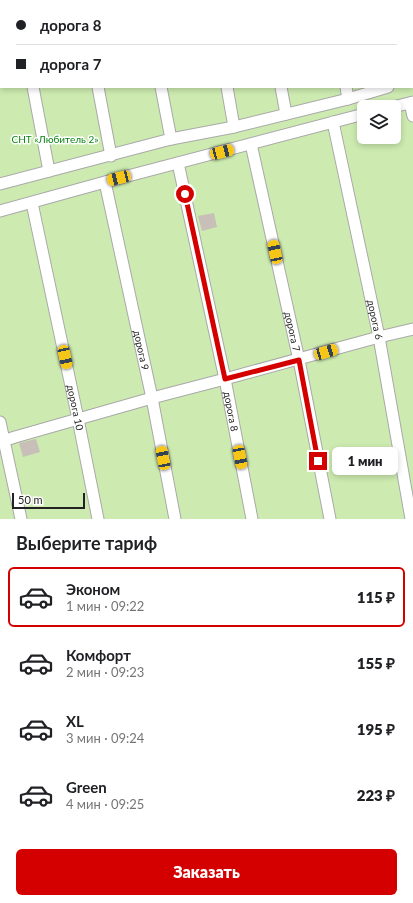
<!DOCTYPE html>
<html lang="ru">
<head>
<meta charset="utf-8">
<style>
	body { margin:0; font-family:Lato,sans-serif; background:#f6f6f6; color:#202124; height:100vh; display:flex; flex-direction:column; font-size:15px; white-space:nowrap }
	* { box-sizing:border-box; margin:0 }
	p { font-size:13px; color:#757577 }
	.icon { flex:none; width:22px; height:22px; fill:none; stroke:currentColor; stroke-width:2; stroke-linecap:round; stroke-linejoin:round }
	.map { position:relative; height:519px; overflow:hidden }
	.drawer { display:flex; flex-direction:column; background:#fff; flex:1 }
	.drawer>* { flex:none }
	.top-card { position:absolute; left:0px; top:0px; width:413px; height:88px; box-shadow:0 2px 6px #0003; display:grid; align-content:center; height:88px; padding:0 16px; background:#fff }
	.controls { position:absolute; left:357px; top:100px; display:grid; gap:8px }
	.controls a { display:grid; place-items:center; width:44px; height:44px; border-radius:6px; background:#fff; box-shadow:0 2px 6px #0003; font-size:20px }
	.scale { position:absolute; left:12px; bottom:10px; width:73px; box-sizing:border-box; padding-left:4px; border:2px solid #222; border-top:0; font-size:11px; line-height:14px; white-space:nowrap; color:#222; -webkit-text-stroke:3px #fff; paint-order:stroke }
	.end { position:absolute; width:18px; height:18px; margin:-9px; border:5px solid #d40000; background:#fff; box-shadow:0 0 0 2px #fff }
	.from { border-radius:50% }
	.bubble { position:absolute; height:28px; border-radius:6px; background:#fff; box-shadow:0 2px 6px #0003; font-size:13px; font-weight:800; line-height:28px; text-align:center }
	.car { position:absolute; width:12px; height:24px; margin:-12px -6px; border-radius:5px; box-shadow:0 0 3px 1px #0007; background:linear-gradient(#f5c518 24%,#345 0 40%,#f5c518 0 76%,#345 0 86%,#f5c518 0) }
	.top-card b { display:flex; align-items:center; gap:14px; height:38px; font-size:15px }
	.top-card b+b { border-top:1px solid #e0e0e0 }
	.top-card i { width:10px; height:10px; background:#202124 }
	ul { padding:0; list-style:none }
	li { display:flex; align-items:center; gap:12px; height:60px; margin:0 8px 6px; padding:0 8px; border:2px solid transparent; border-radius:6px }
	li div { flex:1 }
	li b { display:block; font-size:15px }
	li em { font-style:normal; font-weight:800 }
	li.on { border-color:#d40000 }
	li>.icon { width:36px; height:36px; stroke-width:1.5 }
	h2 { padding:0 16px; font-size:18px; line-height:48px }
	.primary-button { display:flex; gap:8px; margin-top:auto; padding:8px 16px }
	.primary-button a { flex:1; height:46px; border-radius:6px; background:#d40000; color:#fff; font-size:16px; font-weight:800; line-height:46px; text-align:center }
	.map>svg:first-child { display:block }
	.grass { fill:#cdebb0; fill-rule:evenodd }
	.building { fill:#c7bfb8 }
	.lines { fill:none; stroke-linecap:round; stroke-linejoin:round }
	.minor-casing { stroke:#a9a9a9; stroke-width:13 }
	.minor { stroke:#fff; stroke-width:11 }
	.route { stroke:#d40000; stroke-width:5 }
	.labels { text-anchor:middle; stroke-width:3; stroke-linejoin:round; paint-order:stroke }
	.park-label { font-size:10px; fill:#0c8416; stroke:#fff }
	.street-label { font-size:10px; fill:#222; stroke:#fff }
</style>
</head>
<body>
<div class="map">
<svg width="413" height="519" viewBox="0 0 413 519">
	<rect width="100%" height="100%" fill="#f2efe9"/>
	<!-- grass -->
	<path class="grass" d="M 0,0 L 413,0 L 413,519 L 0,519 ZM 1,1 L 412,1 L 412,87 L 1,87 ZM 364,107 L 394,107 L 394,137 L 364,137 Z"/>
	<!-- building -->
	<g class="building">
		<path d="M 214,213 L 217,227 L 202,231 L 198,216 Z"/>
		<path d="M 36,439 L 40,452 L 23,457 L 19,443 Z"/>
	</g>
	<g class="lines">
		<defs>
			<g id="minor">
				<path d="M 15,0 L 15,1"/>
				<path d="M 81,0 L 81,1"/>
				<path d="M 145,0 L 145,1"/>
				<path d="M 210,0 L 210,1"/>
				<path d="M 264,0 L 264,1"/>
				<path d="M 329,0 L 330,1"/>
				<path d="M 401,0 L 401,1"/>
				<path d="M 412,61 L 413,67"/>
				<path d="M 412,80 L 413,80"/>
				<path d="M 33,87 L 49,171"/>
				<path d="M 98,87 L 111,156"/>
				<path d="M 161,87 L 171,139"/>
				<path d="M 227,87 L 234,127"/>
				<path d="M 281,87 L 286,114"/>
				<path d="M 346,87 L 348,99"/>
				<path d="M 410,103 L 413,116"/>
				<path d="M 393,107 L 413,102"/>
				<path id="s1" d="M 333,122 L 379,337 L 411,519"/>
				<path id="s2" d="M 251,144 L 299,360 L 330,519"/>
				<path id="s3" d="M 178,163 L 225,379 L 252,519"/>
				<path id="s4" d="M 105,182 L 152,398 L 175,519"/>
				<path d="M 0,184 L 171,139 L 234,127 L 348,99 L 388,87"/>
				<path id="s5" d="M 32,203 L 78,419 L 98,519"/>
				<path d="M 0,211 L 105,182 L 364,114"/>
				<path d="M 0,422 L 21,519"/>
				<path d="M 0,442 L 15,437 L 152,398 L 225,379 L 379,337 L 413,329"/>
			</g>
		</defs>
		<!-- minor casing -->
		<use href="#minor" class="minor-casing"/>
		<!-- minor -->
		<use href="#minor" class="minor"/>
	</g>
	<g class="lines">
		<!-- route -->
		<path class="route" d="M 185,194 L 225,379 L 299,360 L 318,461"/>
	</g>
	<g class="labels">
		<!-- park labels -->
		<g class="park-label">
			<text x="55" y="143">СНТ «Любитель 2»</text>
		</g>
		<!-- street labels -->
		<g class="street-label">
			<text dy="4" stroke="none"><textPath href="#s1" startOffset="202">дорога 6</textPath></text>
			<text dy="4" stroke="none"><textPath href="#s2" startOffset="192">дорога 7</textPath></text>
			<text dy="4" stroke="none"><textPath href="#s4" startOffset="172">дорога 9</textPath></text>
			<text dy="4" stroke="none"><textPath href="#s5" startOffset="209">дорога 10</textPath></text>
			<text dy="4" stroke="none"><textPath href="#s3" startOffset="254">дорога 8</textPath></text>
		</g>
	</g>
</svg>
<div class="controls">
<a><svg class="icon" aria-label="layers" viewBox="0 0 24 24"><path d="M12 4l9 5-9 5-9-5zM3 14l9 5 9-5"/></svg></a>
</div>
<div class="scale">50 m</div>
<i class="end from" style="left:185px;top:194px"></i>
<i class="end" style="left:318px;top:461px"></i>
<div class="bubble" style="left:332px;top:447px;width:66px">1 мин</div>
<i class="car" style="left:222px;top:152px;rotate:75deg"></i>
<i class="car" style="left:119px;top:178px;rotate:256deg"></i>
<i class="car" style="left:275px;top:252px;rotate:348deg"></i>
<i class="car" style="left:326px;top:352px;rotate:74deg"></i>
<i class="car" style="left:65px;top:357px;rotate:168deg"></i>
<i class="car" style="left:240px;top:457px;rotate:169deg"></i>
<i class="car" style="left:163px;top:458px;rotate:349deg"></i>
<div class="top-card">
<b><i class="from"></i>дорога 8</b>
<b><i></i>дорога 7</b>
</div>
</div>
<section class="drawer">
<h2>Выберите тариф</h2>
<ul>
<li class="on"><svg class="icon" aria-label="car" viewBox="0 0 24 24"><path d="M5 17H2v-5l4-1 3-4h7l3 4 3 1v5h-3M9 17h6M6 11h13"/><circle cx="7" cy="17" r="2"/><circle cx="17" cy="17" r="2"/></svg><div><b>Эконом</b><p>1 мин · 09:22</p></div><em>115 ₽</em></li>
<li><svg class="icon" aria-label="car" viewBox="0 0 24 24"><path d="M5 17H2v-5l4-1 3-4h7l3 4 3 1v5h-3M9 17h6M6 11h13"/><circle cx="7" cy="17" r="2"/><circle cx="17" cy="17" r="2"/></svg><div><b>Комфорт</b><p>2 мин · 09:23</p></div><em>155 ₽</em></li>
<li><svg class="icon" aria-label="car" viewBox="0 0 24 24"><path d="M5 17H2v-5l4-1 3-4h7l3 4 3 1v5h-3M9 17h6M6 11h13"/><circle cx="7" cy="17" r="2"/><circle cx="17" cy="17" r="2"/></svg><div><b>XL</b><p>3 мин · 09:24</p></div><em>195 ₽</em></li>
<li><svg class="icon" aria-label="car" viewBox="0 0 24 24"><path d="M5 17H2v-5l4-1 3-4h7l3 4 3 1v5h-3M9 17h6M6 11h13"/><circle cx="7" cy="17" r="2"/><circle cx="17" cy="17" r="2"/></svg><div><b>Green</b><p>4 мин · 09:25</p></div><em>223 ₽</em></li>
</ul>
<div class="primary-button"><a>Заказать</a></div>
</section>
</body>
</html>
